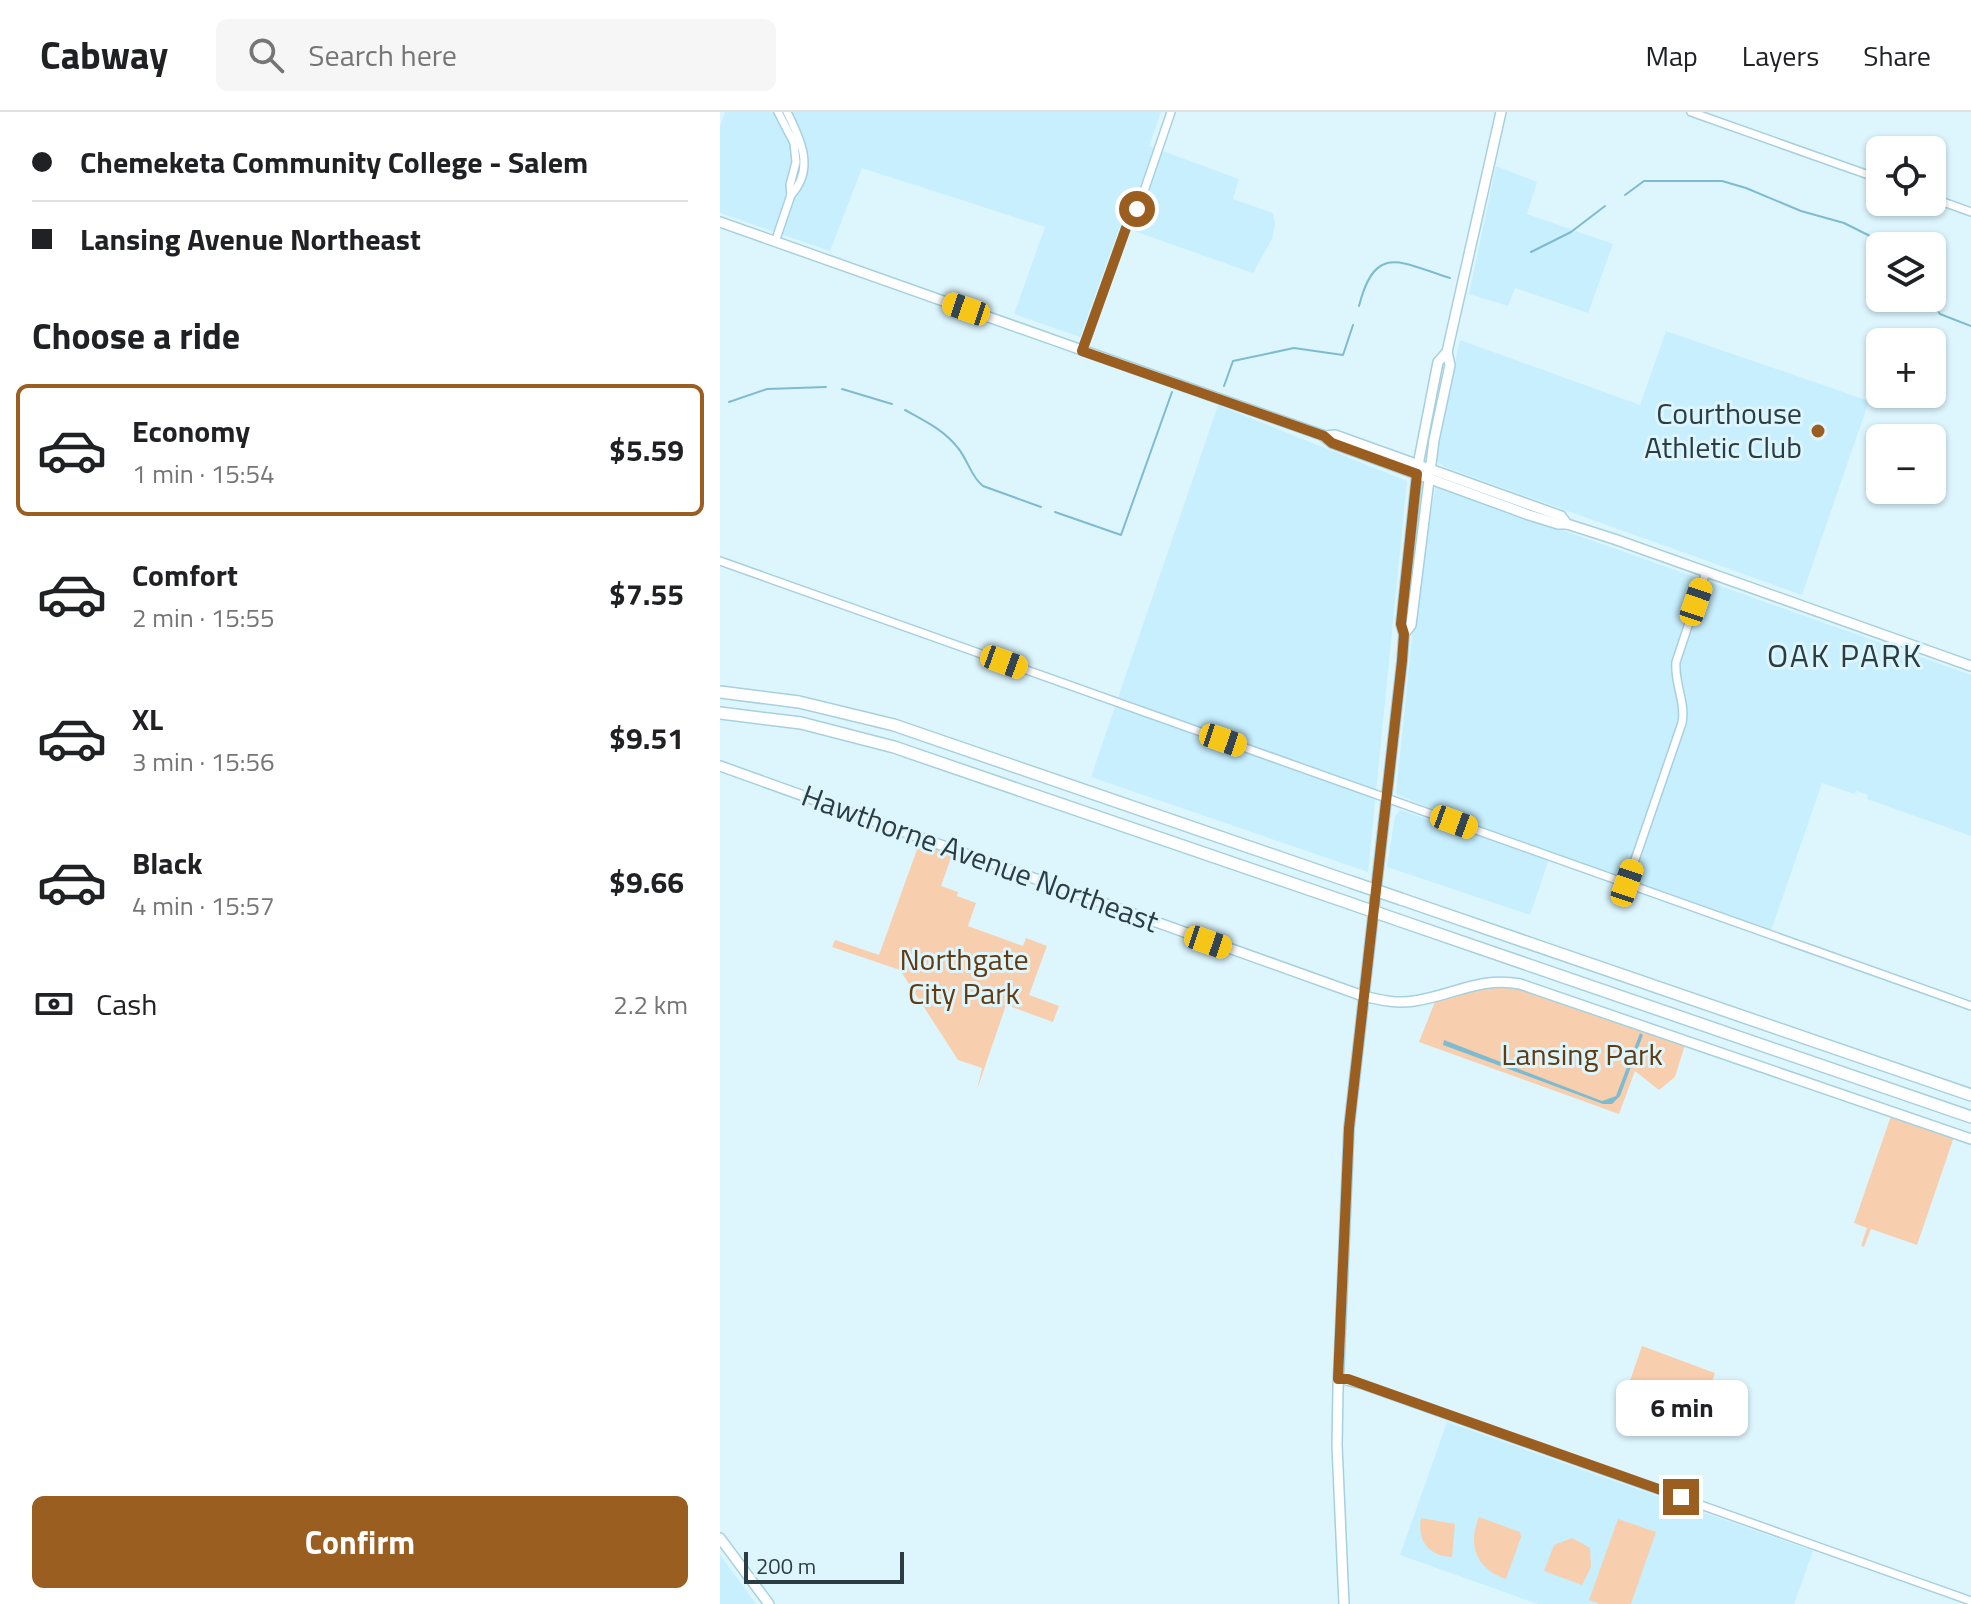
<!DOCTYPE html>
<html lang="en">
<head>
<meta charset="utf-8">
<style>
	body { margin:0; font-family:"Titillium Web",sans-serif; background:#f6f6f6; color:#202124; height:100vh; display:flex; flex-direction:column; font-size:30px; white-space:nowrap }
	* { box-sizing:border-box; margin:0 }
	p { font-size:26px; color:#757577 }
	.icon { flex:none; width:44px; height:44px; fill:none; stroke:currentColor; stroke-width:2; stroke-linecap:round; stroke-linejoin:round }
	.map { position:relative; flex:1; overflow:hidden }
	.details { display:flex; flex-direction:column; background:#fff; width:720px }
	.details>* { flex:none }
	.guide { display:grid; align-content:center; height:176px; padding:0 32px; background:#fff }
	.fabs { position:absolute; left:1146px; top:24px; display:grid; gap:16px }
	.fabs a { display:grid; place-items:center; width:80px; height:80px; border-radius:12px; background:#fff; box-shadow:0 2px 6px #0004; font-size:40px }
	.scale { position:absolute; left:24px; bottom:20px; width:160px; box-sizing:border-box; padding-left:8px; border:4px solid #2b3c42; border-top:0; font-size:22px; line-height:28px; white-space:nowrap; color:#2b3c42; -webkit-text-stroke:6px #ddf6fe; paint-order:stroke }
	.end { position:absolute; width:36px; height:36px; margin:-18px; border:10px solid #9a5e21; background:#fff; box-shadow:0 0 0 4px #fff }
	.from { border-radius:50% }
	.bubble { position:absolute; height:56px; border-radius:12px; background:#fff; box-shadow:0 2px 6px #0004; font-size:26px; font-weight:700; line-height:56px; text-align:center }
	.car { position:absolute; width:24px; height:48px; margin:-24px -12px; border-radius:10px; box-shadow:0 0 6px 2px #0007; background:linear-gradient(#f5c518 24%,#345 0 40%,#f5c518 0 76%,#345 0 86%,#f5c518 0) }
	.guide b { display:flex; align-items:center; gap:28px; height:76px; font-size:30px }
	.guide b+b { border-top:2px solid #e0e0e0 }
	.guide i { width:20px; height:20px; background:#202124 }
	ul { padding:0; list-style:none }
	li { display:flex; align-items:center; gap:24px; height:132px; margin:0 16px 12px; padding:0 16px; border:4px solid transparent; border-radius:12px }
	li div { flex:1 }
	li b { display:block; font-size:30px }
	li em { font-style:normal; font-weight:700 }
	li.current { border-color:#9a5e21 }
	li>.icon { width:72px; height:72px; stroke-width:1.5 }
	h2 { padding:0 32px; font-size:36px; line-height:96px }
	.pay { display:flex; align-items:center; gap:20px; height:88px; padding:0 32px; font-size:30px }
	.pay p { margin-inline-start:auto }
	.button { display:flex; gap:16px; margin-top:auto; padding:16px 32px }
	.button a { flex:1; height:92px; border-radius:12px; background:#9a5e21; color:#fff; font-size:32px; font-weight:700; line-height:92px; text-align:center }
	header { display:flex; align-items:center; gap:48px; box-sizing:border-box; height:112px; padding:0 40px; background:#fff; border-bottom:2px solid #e0e0e0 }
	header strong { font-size:38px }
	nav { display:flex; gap:44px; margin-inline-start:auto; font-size:28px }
	.search { width:560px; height:72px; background:#f6f6f6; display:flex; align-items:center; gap:20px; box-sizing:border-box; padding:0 28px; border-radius:12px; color:#757577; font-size:30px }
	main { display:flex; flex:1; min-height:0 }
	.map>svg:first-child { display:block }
	.built { fill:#c7effe }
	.green { fill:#f7cfae }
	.water { fill:#7ebbd0 }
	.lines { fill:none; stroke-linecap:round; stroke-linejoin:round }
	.stream { stroke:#7ebbd0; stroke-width:2 }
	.minor-casing { stroke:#a7d0de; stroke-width:10 }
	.major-casing { stroke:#a7d0de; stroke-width:12 }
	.highway-casing { stroke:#a7d0de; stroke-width:14 }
	.minor { stroke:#fff; stroke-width:7 }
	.major { stroke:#fff; stroke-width:9 }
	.highway { stroke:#fff; stroke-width:11 }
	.highway-bridge-casing { stroke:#a7d0de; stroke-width:14; stroke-linecap:butt }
	.highway-bridge { stroke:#fff; stroke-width:11 }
	.route { stroke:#9a5e21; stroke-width:10 }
	.poi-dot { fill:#9a5e21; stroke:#ddf6fe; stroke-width:3 }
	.labels { text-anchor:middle; stroke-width:6; stroke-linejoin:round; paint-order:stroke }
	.poi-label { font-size:30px; fill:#2b3c42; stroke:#ddf6fe; text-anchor:end }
	.street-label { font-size:30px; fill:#2b3c42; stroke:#ddf6fe }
	.park-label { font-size:30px; fill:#643b11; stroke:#ddf6fe }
	.neighbourhood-label { font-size:32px; letter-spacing:2px; fill:#2b3c42; stroke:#ddf6fe }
</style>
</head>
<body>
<header>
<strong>Cabway</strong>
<div class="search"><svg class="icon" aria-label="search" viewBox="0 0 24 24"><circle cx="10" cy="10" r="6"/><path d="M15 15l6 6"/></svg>Search here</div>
<nav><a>Map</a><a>Layers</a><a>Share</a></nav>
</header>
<main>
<section class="details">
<div class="guide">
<b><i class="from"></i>Chemeketa Community College - Salem</b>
<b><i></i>Lansing Avenue Northeast</b>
</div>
<h2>Choose a ride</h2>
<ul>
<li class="current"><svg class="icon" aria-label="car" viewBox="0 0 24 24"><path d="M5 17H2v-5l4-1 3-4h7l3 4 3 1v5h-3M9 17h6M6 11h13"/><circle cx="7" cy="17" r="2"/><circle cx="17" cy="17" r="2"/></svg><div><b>Economy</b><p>1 min · 15:54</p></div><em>$5.59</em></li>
<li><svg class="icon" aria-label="car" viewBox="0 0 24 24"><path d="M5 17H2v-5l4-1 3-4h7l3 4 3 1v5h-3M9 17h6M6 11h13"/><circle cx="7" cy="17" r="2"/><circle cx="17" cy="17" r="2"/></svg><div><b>Comfort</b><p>2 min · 15:55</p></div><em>$7.55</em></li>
<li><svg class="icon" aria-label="car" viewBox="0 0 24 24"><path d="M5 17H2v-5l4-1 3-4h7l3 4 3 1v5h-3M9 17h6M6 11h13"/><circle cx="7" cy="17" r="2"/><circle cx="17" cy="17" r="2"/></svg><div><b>XL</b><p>3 min · 15:56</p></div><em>$9.51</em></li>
<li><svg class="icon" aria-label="car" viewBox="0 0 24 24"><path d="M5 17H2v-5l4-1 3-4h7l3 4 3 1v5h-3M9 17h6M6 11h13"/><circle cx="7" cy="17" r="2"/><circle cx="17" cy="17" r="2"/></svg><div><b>Black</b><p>4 min · 15:57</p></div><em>$9.66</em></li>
</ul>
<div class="pay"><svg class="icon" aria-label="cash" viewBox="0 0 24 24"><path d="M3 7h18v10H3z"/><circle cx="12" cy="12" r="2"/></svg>Cash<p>2.2 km</p></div>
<div class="button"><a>Confirm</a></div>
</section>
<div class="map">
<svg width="1251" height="1492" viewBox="0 0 1251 1492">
	<rect width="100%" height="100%" fill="#ddf6fe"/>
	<!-- built -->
	<g class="built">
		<path d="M 5,0 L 441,0 L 429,34 L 519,67 L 513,87 L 553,101 L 555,112 L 552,127 L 533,161 L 400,114 L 360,225 L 294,202 L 325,115 L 142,56 L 110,139 L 0,101 L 0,14 Z"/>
		<path d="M 776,54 L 817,70 L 807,102 L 893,132 L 868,201 L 795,176 L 788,194 L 749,182 Z"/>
		<path d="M 946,219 L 1149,289 L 1082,483 L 725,355 L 716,349 L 716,334 L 740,228 L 920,293 Z"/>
		<path d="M 498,293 L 687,369 L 648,760 L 371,665 Z"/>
		<path d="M 716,373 L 1251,563 L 1251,724 L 1147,687 L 1148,683 L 1136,679 L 1134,682 L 1102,671 L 1051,819 L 747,711 L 676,682 L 697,476 Z"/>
		<path d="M 680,698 L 829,747 L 810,803 L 667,755 L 675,704 Z"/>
		<path d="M 727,1310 L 1093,1439 L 1074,1492 L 818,1492 L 680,1443 Z"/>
		<path d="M 0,1443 L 36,1492 L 0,1492 Z"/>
	</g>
	<!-- green -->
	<g class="green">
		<path d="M 199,732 L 232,743 L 221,774 L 238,780 L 237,784 L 256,791 L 248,814 L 303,834 L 306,826 L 327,834 L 309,883 L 339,894 L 333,910 L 286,893 L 257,978 L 262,956 L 238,948 L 180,858 L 112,835 L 115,828 L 159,843 Z"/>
		<path d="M 783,873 L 829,885 L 965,933 L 955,965 L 939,978 L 915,959 L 899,1002 L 699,930 L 716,887 L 749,876 Z"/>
		<path d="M 1171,1004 L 1234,1025 L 1197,1133 L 1151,1117 L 1144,1135 L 1141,1134 L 1147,1116 L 1134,1111 Z"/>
		<path d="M 922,1234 L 995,1261 L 975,1321 L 901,1295 Z"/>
		<path d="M 759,1405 L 800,1420 L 801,1425 L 786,1467 C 757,1457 747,1434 759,1405 Z"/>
		<path d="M 701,1406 L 735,1412 L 732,1445 C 709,1444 697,1429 701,1406 Z"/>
		<path d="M 898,1407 L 936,1420 L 911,1492 L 880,1492 L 869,1488 Z"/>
		<path d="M 852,1426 L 870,1436 L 871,1455 L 862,1473 L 824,1459 L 834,1433 Z"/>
	</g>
	<!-- water -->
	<path class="water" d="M 920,921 L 923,923 L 900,984 L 892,992 L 883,992 L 723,933 L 724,928 L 882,989 L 896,984 Z"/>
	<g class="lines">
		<!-- stream -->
		<g class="stream">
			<path d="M 905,83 L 924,69 L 1002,69 L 1026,76 L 1081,99 L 1124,111 L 1170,134"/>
			<path d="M 811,140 L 851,120 L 885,94"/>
			<path d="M 1209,186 L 1220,202 L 1251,214"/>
			<path d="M 639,194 C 655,130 681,151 730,166"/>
			<path d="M 504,274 L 513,249 L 574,236 L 623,243 L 633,213"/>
			<path d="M 122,277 L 172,292"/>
			<path d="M 9,290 L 47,277 L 106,275"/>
			<path d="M 185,298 C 205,309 224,318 238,336 C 248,348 251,365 263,374 L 321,395"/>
			<path d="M 335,400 L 401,423 L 452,280"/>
		</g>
		<defs>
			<g id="minor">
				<path d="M 67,0 C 81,28 95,57 71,83"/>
				<path d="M 971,0 L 1160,67"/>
				<path d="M 1212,86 L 1251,100"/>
				<path d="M 55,130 L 71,83 L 70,73 L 76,50 L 74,31 L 58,0"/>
				<path d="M 362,239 L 406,116 L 422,85 L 451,0"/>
				<path d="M 0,449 L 1251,894"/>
				<path d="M 907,771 L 962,611 C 966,590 954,571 956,550 L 986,460"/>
				<path d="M 618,1267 L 643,1273 L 1251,1489"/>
			</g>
			<g id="major">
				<path d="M 0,110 L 602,323 L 612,331 L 809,403 L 838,412 L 847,412 L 894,427 L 1251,554"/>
				<path d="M 604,324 L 615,323 L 841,404 L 847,412"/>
				<path d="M 684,522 L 691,513 L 714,328 L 730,253 L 727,240 L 781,0"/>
				<path d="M 0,654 L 643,884 C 660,888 677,892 694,889 C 731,884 761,864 800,872 L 1251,1027"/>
				<path d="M 0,1426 L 49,1492"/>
				<path d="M 624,1492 L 617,1333 L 618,1277 L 629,1016 L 682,549 L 684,522 L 681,512 L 698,353 L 718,250 L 727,240"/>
			</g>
			<g id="highway">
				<path d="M 0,580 L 79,590 L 174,613 L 631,770"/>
				<path d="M 0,601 L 81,611 L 174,635 L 629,791"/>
				<path d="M 681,787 L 1251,983"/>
				<path d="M 678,808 L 1251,1005"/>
			</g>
		</defs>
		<!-- minor casing -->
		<use href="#minor" class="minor-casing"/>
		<!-- major casing -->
		<use href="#major" class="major-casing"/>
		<!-- highway casing -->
		<use href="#highway" class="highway-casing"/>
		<!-- minor -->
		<use href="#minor" class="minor"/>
		<!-- major -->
		<use href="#major" class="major"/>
		<!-- highway -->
		<use href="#highway" class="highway"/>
		<defs>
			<g id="highway-bridge">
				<path d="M 631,770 L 681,787"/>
				<path d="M 629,791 L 678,808"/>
			</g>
		</defs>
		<!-- highway-bridge casing -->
		<use href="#highway-bridge" class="highway-bridge-casing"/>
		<!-- highway-bridge -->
		<use href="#highway-bridge" class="highway-bridge"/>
	</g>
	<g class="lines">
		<!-- route -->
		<path class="route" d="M 417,97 L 406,116 L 362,239 L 604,324 L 612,331 L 697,362 L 681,512 L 684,522 L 682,549 L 629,1016 L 618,1267 L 628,1267 L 961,1385"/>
	</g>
	<!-- markers -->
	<circle class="poi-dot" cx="1098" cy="319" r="8"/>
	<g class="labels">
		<!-- poi labels -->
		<g class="poi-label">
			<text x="1082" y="312">Courthouse<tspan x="1082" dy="34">Athletic Club</tspan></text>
		</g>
		<!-- street labels -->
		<g class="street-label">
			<text transform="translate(260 747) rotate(20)" y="10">Hawthorne Avenue Northeast</text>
		</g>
		<!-- park labels -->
		<g class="park-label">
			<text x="244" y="858">Northgate<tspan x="244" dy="34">City Park</tspan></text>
			<text x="862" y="953">Lansing Park</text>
		</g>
		<!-- neighbourhood labels -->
		<g class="neighbourhood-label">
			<text x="1125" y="555">OAK PARK</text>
		</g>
	</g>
</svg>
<div class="fabs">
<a><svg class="icon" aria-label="locate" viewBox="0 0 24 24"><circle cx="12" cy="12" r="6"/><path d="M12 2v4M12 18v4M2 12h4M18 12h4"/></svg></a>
<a><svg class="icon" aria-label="layers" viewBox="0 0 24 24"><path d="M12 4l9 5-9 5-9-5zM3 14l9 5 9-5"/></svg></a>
<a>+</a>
<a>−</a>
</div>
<div class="scale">200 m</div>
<i class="end from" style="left:417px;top:97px"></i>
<i class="end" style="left:961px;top:1385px"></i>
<div class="bubble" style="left:896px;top:1268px;width:132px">6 min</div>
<i class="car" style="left:246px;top:197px;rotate:289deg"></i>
<i class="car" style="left:976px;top:490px;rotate:19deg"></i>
<i class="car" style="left:284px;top:550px;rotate:110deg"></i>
<i class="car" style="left:503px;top:628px;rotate:109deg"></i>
<i class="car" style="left:734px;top:710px;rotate:110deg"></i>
<i class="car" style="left:907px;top:771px;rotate:19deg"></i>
<i class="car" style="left:488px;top:830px;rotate:109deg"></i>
</div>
</main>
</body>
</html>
